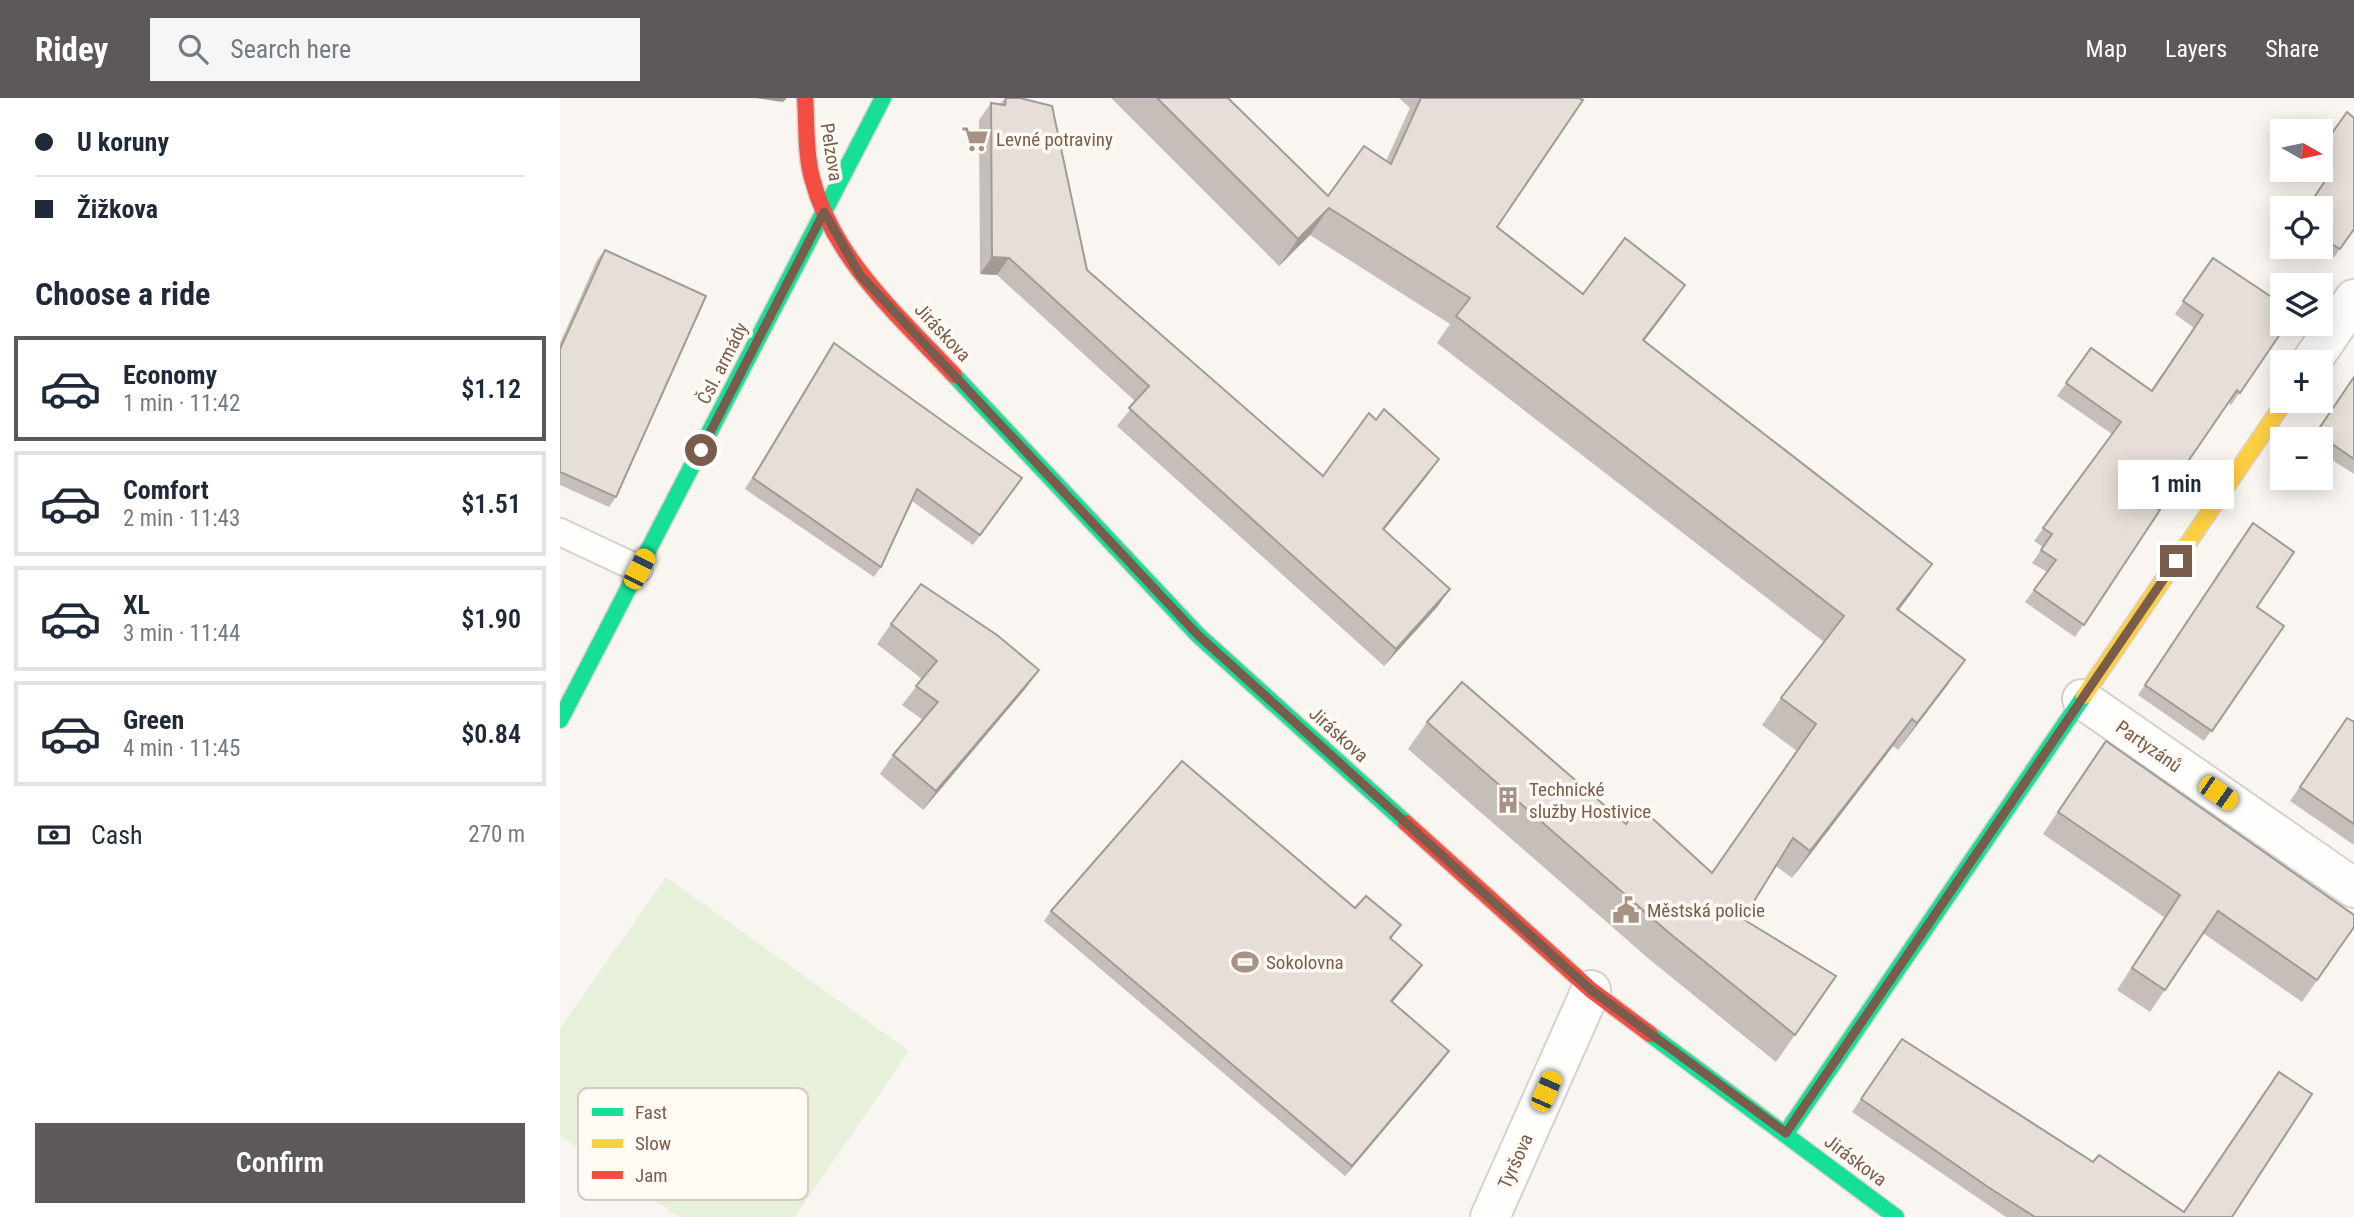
<!DOCTYPE html>
<html lang="en">
<head>
<meta charset="utf-8">
<style>
	body { margin:0; font-family:"Roboto Condensed",sans-serif; background:#f6f6f7; color:#1f2937; height:100vh; display:flex; flex-direction:column; font-size:26px; white-space:nowrap }
	* { box-sizing:border-box; margin:0 }
	p { font-size:23px; color:#747a83 }
	.icon { flex:none; width:38px; height:38px; fill:none; stroke:currentColor; stroke-width:2; stroke-linecap:round; stroke-linejoin:round }
	.map { position:relative; flex:1; overflow:hidden }
	.sheet { display:flex; flex-direction:column; background:#fff; width:560px }
	.sheet>* { flex:none }
	.banner { display:grid; align-content:center; height:154px; padding:0 35px; background:#fff }
	.needle { width:46px; rotate:99deg }
	.fabs { position:absolute; left:1710px; top:21px; display:grid; gap:14px }
	.fabs a { display:grid; place-items:center; width:63px; height:63px; border-radius:0px; background:#fff; box-shadow:0 4px 18px #0003; font-size:35px }
	.end { position:absolute; width:32px; height:32px; margin:-16px; border:9px solid #7a5c4d; background:#fff; box-shadow:0 0 0 4px #fff }
	.from { border-radius:50% }
	.bubble { position:absolute; height:49px; border-radius:0px; background:#fff; box-shadow:0 4px 18px #0003; font-size:23px; font-weight:600; line-height:49px; text-align:center }
	.car { position:absolute; width:21px; height:42px; margin:-21px -10px; border-radius:9px; box-shadow:0 0 5px 2px #0007; background:linear-gradient(#f5c518 24%,#345 0 40%,#f5c518 0 76%,#345 0 86%,#f5c518 0) }
	.banner b { display:flex; align-items:center; gap:24px; height:66px; font-size:26px }
	.banner b+b { border-top:2px solid #e0e1e3 }
	.banner i { width:18px; height:18px; background:#1f2937 }
	ul { padding:0; list-style:none }
	li { display:flex; align-items:center; gap:21px; height:105px; margin:0 14px 10px; padding:0 21px; border:4px solid #e0e1e3; border-radius:0px }
	li div { flex:1 }
	li b { display:block; font-size:26px }
	li em { font-style:normal; font-weight:600 }
	li.selected { border-color:#5c585b }
	li>.icon { width:63px; height:63px; stroke-width:1.5 }
	h2 { padding:0 35px; font-size:32px; line-height:84px }
	.pay { display:flex; align-items:center; gap:18px; height:77px; padding:0 35px; font-size:26px }
	.pay p { margin-inline-start:auto }
	.action { display:flex; gap:14px; margin-top:auto; padding:14px 35px }
	.action a { flex:1; height:80px; border-radius:0px; background:#5c585b; color:#fff; font-size:28px; font-weight:600; line-height:80px; text-align:center }
	header { display:flex; align-items:center; gap:42px; box-sizing:border-box; height:98px; padding:0 35px; background:#5c585b; color:#fff }
	header strong { font-size:33px }
	nav { display:flex; gap:38px; margin-inline-start:auto; font-size:24px }
	.search { width:490px; height:63px; background:#f6f6f7; display:flex; align-items:center; gap:18px; box-sizing:border-box; padding:0 24px; border-radius:0px; color:#747a83; font-size:26px }
	main { display:flex; flex:1; min-height:0 }
	.map>svg:first-child { display:block }
	.green { fill:#e7f0db }
	.lines { fill:none; stroke-linecap:round; stroke-linejoin:round }
	.lane-casing { stroke:#d7d1cb; stroke-width:30 }
	.street-casing { stroke:#d7d1cb; stroke-width:42 }
	.fast-casing { stroke:#d9d2cb; stroke-width:19 }
	.slow-casing { stroke:#d9d2cb; stroke-width:19 }
	.jam-casing { stroke:#d9d2cb; stroke-width:19 }
	.lane { stroke:#fefefd; stroke-width:26 }
	.street { stroke:#fefefd; stroke-width:38 }
	.fast { stroke:#16e098; stroke-width:16 }
	.slow { stroke:#ffcf43; stroke-width:16 }
	.jam { stroke:#f24e42; stroke-width:16 }
	.wall { fill:#c6bfb9 }
	.shaded-wall { fill:#a19b96 }
	.building { fill:#e6ded7; stroke:#a19b96; stroke-width:2 }
	.route { stroke:#7a5c4d; stroke-width:9 }
	.labels { text-anchor:middle; stroke-width:7; stroke-linejoin:round; paint-order:stroke }
	.poi-label { font-size:19px; fill:#7a5c4d; stroke:#fffaf3; text-anchor:start }
	.street-label { font-size:19px; fill:#7a5c4d; stroke:#fffaf3 }
	.key { fill:#fffaf3; stroke:#d7cbc1; stroke-width:2 }
	.key-label { font-size:19px; fill:#7a5c4d }
</style>
</head>
<body>
<header>
<strong>Ridey</strong>
<div class="search"><svg class="icon" aria-label="search" viewBox="0 0 24 24"><circle cx="10" cy="10" r="6"/><path d="M15 15l6 6"/></svg>Search here</div>
<nav><a>Map</a><a>Layers</a><a>Share</a></nav>
</header>
<main>
<section class="sheet">
<div class="banner">
<b><i class="from"></i>U koruny</b>
<b><i></i>Žižkova</b>
</div>
<h2>Choose a ride</h2>
<ul>
<li class="selected"><svg class="icon" aria-label="car" viewBox="0 0 24 24"><path d="M5 17H2v-5l4-1 3-4h7l3 4 3 1v5h-3M9 17h6M6 11h13"/><circle cx="7" cy="17" r="2"/><circle cx="17" cy="17" r="2"/></svg><div><b>Economy</b><p>1 min · 11:42</p></div><em>$1.12</em></li>
<li><svg class="icon" aria-label="car" viewBox="0 0 24 24"><path d="M5 17H2v-5l4-1 3-4h7l3 4 3 1v5h-3M9 17h6M6 11h13"/><circle cx="7" cy="17" r="2"/><circle cx="17" cy="17" r="2"/></svg><div><b>Comfort</b><p>2 min · 11:43</p></div><em>$1.51</em></li>
<li><svg class="icon" aria-label="car" viewBox="0 0 24 24"><path d="M5 17H2v-5l4-1 3-4h7l3 4 3 1v5h-3M9 17h6M6 11h13"/><circle cx="7" cy="17" r="2"/><circle cx="17" cy="17" r="2"/></svg><div><b>XL</b><p>3 min · 11:44</p></div><em>$1.90</em></li>
<li><svg class="icon" aria-label="car" viewBox="0 0 24 24"><path d="M5 17H2v-5l4-1 3-4h7l3 4 3 1v5h-3M9 17h6M6 11h13"/><circle cx="7" cy="17" r="2"/><circle cx="17" cy="17" r="2"/></svg><div><b>Green</b><p>4 min · 11:45</p></div><em>$0.84</em></li>
</ul>
<div class="pay"><svg class="icon" aria-label="cash" viewBox="0 0 24 24"><path d="M3 7h18v10H3z"/><circle cx="12" cy="12" r="2"/></svg>Cash<p>270 m</p></div>
<div class="action"><a>Confirm</a></div>
</section>
<div class="map">
<svg width="1794" height="1119" viewBox="0 0 1794 1119">
	<rect width="100%" height="100%" fill="#f9f5f0"/>
	<!-- green -->
	<path class="green" d="M 106,779 L 349,953 L 235,1119 L 119,1119 L 0,1038 L 0,930 Z"/>
	<g class="lines">
		<defs>
			<path id="lane" d="M 0,434 L 79,471"/>
			<g id="street">
				<path d="M 1751,264 L 1794,201"/>
				<path d="M 1522,601 L 1794,790"/>
				<path d="M 930,1119 L 1031,892"/>
			</g>
			<g id="fast">
				<path d="M 394,277 L 638,537 L 846,725"/>
				<path d="M 0,622 L 323,0"/>
				<path d="M 1090,936 L 1336,1119"/>
				<path d="M 1226,1035 L 1524,598"/>
			</g>
			<path id="slow" d="M 1524,598 L 1725,303"/>
			<g id="jam">
				<path d="M 245,0 C 247,25 245,55 252,80 C 273,161 339,218 394,277"/>
				<path d="M 846,725 L 1031,892 L 1090,936"/>
			</g>
		</defs>
		<!-- lane casing -->
		<use href="#lane" class="lane-casing"/>
		<!-- street casing -->
		<use href="#street" class="street-casing"/>
		<!-- fast casing -->
		<use href="#fast" class="fast-casing"/>
		<!-- slow casing -->
		<use href="#slow" class="slow-casing"/>
		<!-- jam casing -->
		<use href="#jam" class="jam-casing"/>
		<!-- lane -->
		<use href="#lane" class="lane"/>
		<!-- street -->
		<use href="#street" class="street"/>
		<!-- fast -->
		<use href="#fast" class="fast"/>
		<!-- slow -->
		<use href="#slow" class="slow"/>
		<!-- jam -->
		<use href="#jam" class="jam"/>
	</g>
	<!-- wall -->
	<g class="wall">
		<path d="M 445,0 L 460,0 L 527,172 L 763,378 L 816,322 L 879,361 L 867,378 L 824,432 L 878,508 L 824,568 L 557,328 L 576,304 L 437,177 L 420,176 L 419,22 L 431,5 L 440,6 Z"/>
		<path d="M 551,0 L 668,0 L 768,98 L 826,63 L 850,10 L 839,0 L 1019,0 L 937,129 L 1023,196 L 1106,214 L 1084,243 L 1353,493 L 1339,512 L 1405,562 L 1386,589 L 1338,652 L 1333,648 L 1232,780 L 1216,768 L 1183,821 L 1276,878 L 1216,964 L 1089,861 L 848,651 L 867,624 L 1066,726 L 1152,775 L 1237,653 L 1202,627 L 1221,600 L 1264,544 L 877,245 L 890,226 L 750,137 L 719,168 Z"/>
		<path d="M 1760,52 L 1794,131 L 1773,161 L 1752,149 L 1760,149 L 1760,110 L 1764,85 L 1746,73 L 1747,72 L 1760,72 Z"/>
		<path d="M 45,152 L 56,399 L 49,409 L 0,387 L 0,245 L 37,162 Z"/>
		<path d="M 1653,160 L 1727,226 L 1671,307 L 1668,305 L 1596,410 L 1600,412 L 1515,539 L 1465,504 L 1487,474 L 1472,465 L 1483,449 L 1474,443 L 1552,336 L 1497,298 L 1531,250 L 1591,292 L 1634,230 L 1615,216 Z"/>
		<path d="M 274,245 L 462,380 L 413,447 L 352,403 L 321,469 L 314,479 L 185,391 Z"/>
		<path d="M 1794,279 L 1794,376 L 1760,354 L 1760,341 L 1751,341 Z"/>
		<path d="M 1693,425 L 1697,509 L 1724,528 L 1644,643 L 1578,597 Z"/>
		<path d="M 331,526 L 479,572 L 465,591 L 363,712 L 320,676 L 333,657 L 363,622 L 342,607 L 362,581 L 317,546 Z"/>
		<path d="M 1787,620 L 1794,624 L 1794,747 L 1730,703 Z"/>
		<path d="M 1530,665 L 1794,829 L 1742,904 L 1643,835 L 1590,914 L 1557,892 L 1604,819 L 1483,736 Z"/>
		<path d="M 795,810 L 834,837 L 831,841 L 862,867 L 854,878 L 832,904 L 882,963 L 785,1078 L 484,823 L 491,813 Z"/>
		<path d="M 1342,941 L 1533,1064 L 1624,1114 L 1672,1119 L 1446,1119 L 1292,1014 Z"/>
	</g>
	<!-- shaded-wall -->
	<g class="shaded-wall">
		<path d="M 195,0 L 227,0 L 223,4 Z"/>
		<path d="M 769,110 L 750,137 L 719,168 L 738,141 Z"/>
		<path d="M 432,159 L 449,160 L 437,177 L 420,176 Z"/>
		<path d="M 1125,187 L 1106,214 L 1064,269 L 1083,242 Z"/>
		<path d="M 879,361 L 867,378 L 811,448 L 823,431 Z"/>
		<path d="M 1372,466 L 1353,493 L 1319,538 L 1337,511 Z"/>
		<path d="M 890,491 L 878,508 L 824,568 L 836,551 Z"/>
		<path d="M 1405,562 L 1386,589 L 1338,652 L 1357,625 Z"/>
		<path d="M 479,572 L 465,591 L 363,712 L 376,693 Z"/>
		<path d="M 1352,621 L 1333,648 L 1232,780 L 1250,753 Z"/>
		<path d="M 862,867 L 854,878 L 824,914 L 831,903 Z"/>
		<path d="M 889,953 L 882,963 L 785,1078 L 792,1068 Z"/>
	</g>
	<!-- building -->
	<g class="building">
		<path d="M 446,0 L 460,0 L 492,8 L 527,172 L 763,378 L 809,315 L 816,322 L 824,311 L 879,361 L 823,431 L 890,491 L 836,551 L 569,310 L 589,288 L 449,160 L 432,159 L 431,5 L 445,7 Z"/>
		<path d="M 597,0 L 668,0 L 768,98 L 804,48 L 831,66 L 861,0 L 1019,0 L 1023,2 L 937,129 L 1023,196 L 1065,140 L 1125,187 L 1083,242 L 1372,466 L 1337,511 L 1405,562 L 1357,625 L 1352,621 L 1250,753 L 1233,740 L 1183,821 L 1276,878 L 1235,937 L 1108,834 L 867,624 L 902,584 L 1066,726 L 1079,708 L 1152,775 L 1256,626 L 1221,600 L 1284,518 L 896,218 L 910,200 L 769,110 L 738,141 Z"/>
		<path d="M 1787,14 L 1794,20 L 1794,131 L 1780,151 L 1760,139 L 1760,110 L 1747,110 L 1771,74 L 1760,68 L 1760,52 Z"/>
		<path d="M 45,152 L 146,198 L 56,399 L 0,374 L 0,251 Z"/>
		<path d="M 1653,160 L 1722,206 L 1722,226 L 1727,226 L 1680,295 L 1677,292 L 1596,410 L 1600,412 L 1524,527 L 1474,492 L 1496,462 L 1481,452 L 1492,436 L 1483,430 L 1561,324 L 1506,285 L 1531,250 L 1592,293 L 1643,217 L 1623,203 Z"/>
		<path d="M 274,245 L 462,380 L 420,437 L 357,391 L 321,469 L 193,380 Z"/>
		<path d="M 1794,279 L 1794,361 L 1756,335 Z"/>
		<path d="M 1693,425 L 1734,454 L 1697,509 L 1724,528 L 1652,633 L 1585,587 Z"/>
		<path d="M 361,486 L 437,537 L 479,572 L 376,693 L 333,657 L 378,604 L 356,588 L 377,563 L 331,526 Z"/>
		<path d="M 1787,620 L 1794,624 L 1794,726 L 1740,689 Z"/>
		<path d="M 1546,643 L 1794,817 L 1794,829 L 1757,882 L 1658,813 L 1605,892 L 1572,870 L 1620,797 L 1498,714 Z"/>
		<path d="M 622,663 L 795,810 L 806,798 L 841,827 L 830,840 L 862,867 L 831,903 L 889,953 L 792,1068 L 491,813 Z"/>
		<path d="M 1342,941 L 1533,1064 L 1539,1057 L 1624,1114 L 1719,974 L 1752,996 L 1672,1119 L 1475,1119 L 1428,1089 L 1301,1001 Z"/>
	</g>
	<g class="lines">
		<!-- route -->
		<path class="route" d="M 141,352 L 264,114 L 300,177 L 638,537 L 1031,892 L 1226,1035 L 1616,463"/>
	</g>
	<!-- icons -->
	<defs>
		<symbol id="supermarket-bare" viewBox="-9 -9 18 18"><path d="M-6-5.5h2.5l.6 2H6L4.5 2H-2.5L-4.4-4H-6ZM-1.5 3.2a1.3 1.3 0 1 0 .1 0ZM3 3.2a1.3 1.3 0 1 0 .1 0Z" fill="#a69286" stroke="#fffaf3" stroke-width="2.5" paint-order="stroke"/></symbol>
		<symbol id="building-bare" viewBox="-9 -9 18 18"><path d="M-4-6H4V6H1V3H-1V6H-4ZM-2.5-4.3h1.7v1.8h-1.7ZM.8-4.3h1.7v1.8H.8ZM-2.5-1h1.7V.8h-1.7ZM.8-1h1.7V.8H.8Z" fill="#a69286" stroke="#fffaf3" stroke-width="2.5" paint-order="stroke"/></symbol>
		<symbol id="civic-bare" viewBox="-9 -9 18 18"><path d="M-.6-6.5H3V-4.5H.6V-3L4-1V1h2V6H-6V1h2V-1L-.6-3ZM-1.2 2.5V6h2.4V2.5Z" fill="#a69286" stroke="#fffaf3" stroke-width="2.5" paint-order="stroke"/></symbol>
		<symbol id="stadium-bare" viewBox="-9 -9 18 18"><path d="M0-5a6.5 5 0 1 0 0 10a6.5 5 0 1 0 0-10ZM-3.5-1.8h7v3.6h-7Z" fill="#a69286" stroke="#fffaf3" stroke-width="2.5" paint-order="stroke"/></symbol>
	</defs>
	<g fill-rule="evenodd">
		<use href="#supermarket-bare" x="396" y="22" width="38" height="38"/>
		<use href="#building-bare" x="929" y="683" width="38" height="38"/>
		<use href="#civic-bare" x="1047" y="793" width="38" height="38"/>
		<use href="#stadium-bare" x="666" y="845" width="38" height="38"/>
	</g>
	<g class="labels">
		<!-- poi labels -->
		<g class="poi-label">
			<text x="436" y="48">Levné potraviny</text>
			<text x="969" y="698">Technické<tspan x="969" dy="22">služby Hostivice</tspan></text>
			<text x="1087" y="819">Městská policie</text>
			<text x="706" y="871">Sokolovna</text>
		</g>
		<!-- street labels -->
		<g class="street-label">
			<text transform="translate(272 54) rotate(81)" y="7">Pelzova</text>
			<text transform="translate(383 234) rotate(47)" y="7">Jiráskova</text>
			<text transform="translate(162 265) rotate(-63)" y="7">Čsl. armády</text>
			<text transform="translate(779 636) rotate(42)" y="7">Jiráskova</text>
			<text transform="translate(1589 648) rotate(35)" y="7">Partyzánů</text>
			<text transform="translate(1296 1062) rotate(37)" y="7">Jiráskova</text>
			<text transform="translate(955 1063) rotate(-66)" y="7">Tyršova</text>
		</g>
	</g>
	<!-- legend -->
	<rect x="18" y="990" width="230" height="112" rx="10" class="key"/>
	<rect x="32" y="1010" width="31" height="8" fill="#16e098"/>
	<rect x="32" y="1041" width="31" height="9" fill="#ffcf43"/>
	<rect x="32" y="1073" width="31" height="8" fill="#f24e42"/>
	<g class="key-label">
		<text x="75" y="1021">Fast</text>
		<text x="75" y="1052">Slow</text>
		<text x="75" y="1084">Jam</text>
	</g>
</svg>
<div class="fabs">
<a><svg class="needle" viewBox="-14 -14 28 28"><path d="M0-13l5 13h-10z" fill="#e53935"/><path d="M0 13l5-13h-10z" fill="#747a83"/></svg></a>
<a><svg class="icon" aria-label="locate" viewBox="0 0 24 24"><circle cx="12" cy="12" r="6"/><path d="M12 2v4M12 18v4M2 12h4M18 12h4"/></svg></a>
<a><svg class="icon" aria-label="layers" viewBox="0 0 24 24"><path d="M12 4l9 5-9 5-9-5zM3 14l9 5 9-5"/></svg></a>
<a>+</a>
<a>−</a>
</div>
<i class="end from" style="left:141px;top:352px"></i>
<i class="end" style="left:1616px;top:463px"></i>
<div class="bubble" style="left:1558px;top:362px;width:116px">1 min</div>
<i class="car" style="left:79px;top:471px;rotate:27deg"></i>
<i class="car" style="left:1658px;top:695px;rotate:125deg"></i>
<i class="car" style="left:986px;top:993px;rotate:24deg"></i>
</div>
</main>
</body>
</html>
